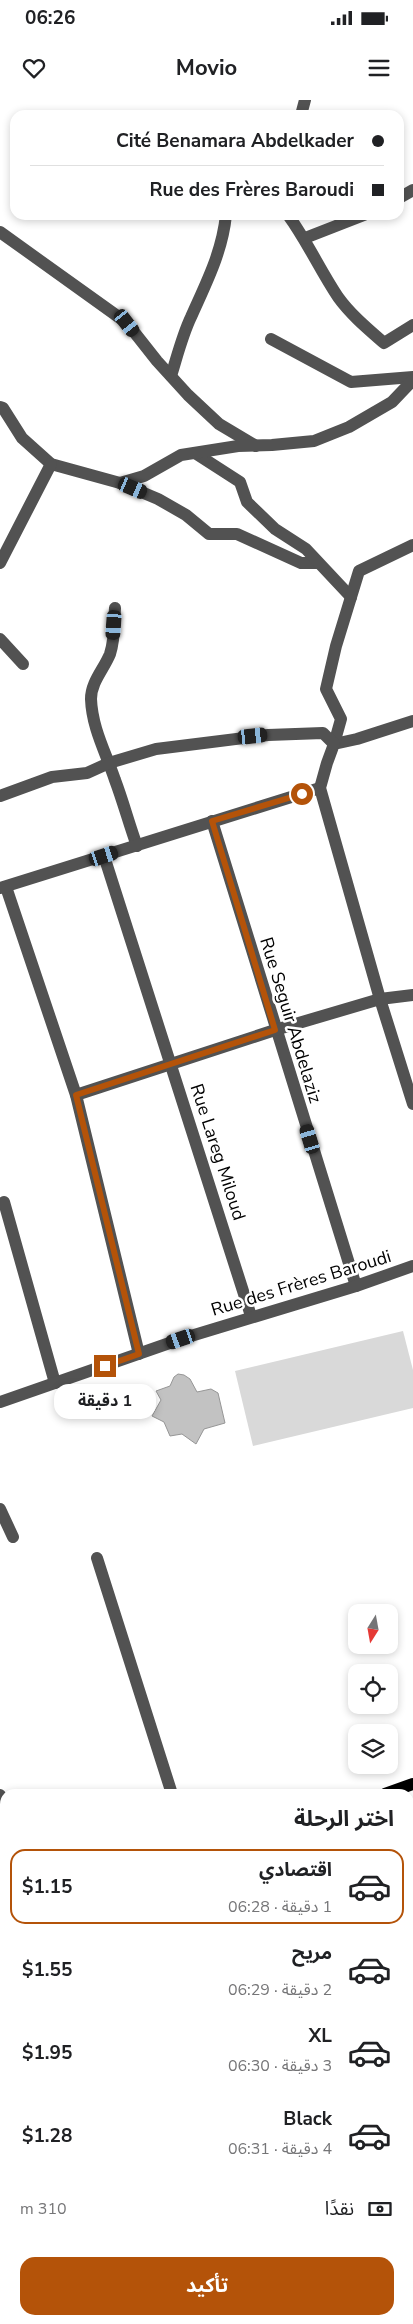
<!DOCTYPE html>
<html lang="ar">
<head>
<meta charset="utf-8">
<style>
	body { margin:0; font-family:"Nunito Sans","Noto Sans Arabic",sans-serif; background:#f2f2f2; color:#202124; direction:rtl; height:100vh; display:flex; flex-direction:column; font-size:19px; white-space:nowrap }
	* { box-sizing:border-box; margin:0 }
	p { font-size:16px; color:#757577 }
	.icon { flex:none; width:28px; height:28px; fill:none; stroke:currentColor; stroke-width:2; stroke-linecap:round; stroke-linejoin:round }
	.map { position:relative; flex:1; overflow:hidden; direction:ltr }
	.panel { position:absolute; left:0px; top:1689px; width:414px; height:536px; display:flex; flex-direction:column; background:#fff; border-radius:15px 15px 0 0; box-shadow:0 2px 8px #0003; direction:rtl }
	.panel>* { flex:none }
	.guide { position:absolute; left:10px; top:10px; width:394px; height:110px; border-radius:15px; box-shadow:0 2px 8px #0003; direction:rtl; display:grid; align-content:center; height:110px; padding:0 20px; background:#fff }
	.needle { width:32px; rotate:191deg }
	.fabs { position:absolute; left:348px; top:1504px; display:grid; gap:10px }
	.fabs a { display:grid; place-items:center; width:50px; height:50px; border-radius:10px; background:#fff; box-shadow:0 2px 8px #0003; font-size:25px }
	.end { position:absolute; width:22px; height:22px; margin:-11px; border:6px solid #b45309; background:#fff; box-shadow:0 0 0 2px #fff }
	.from { border-radius:50% }
	.bubble { position:absolute; height:35px; border-radius:15px; background:#fff; box-shadow:0 2px 8px #0003; font-size:16px; font-weight:700; line-height:35px; text-align:center; direction:rtl }
	.car { position:absolute; width:15px; height:30px; margin:-15px -8px; border-radius:6px; box-shadow:0 0 4px 1px #0007; background:linear-gradient(#222 24%,#8ab4d8 0 40%,#222 0 76%,#8ab4d8 0 86%,#222 0) }
	.guide b { display:flex; align-items:center; gap:18px; height:48px; font-size:19px }
	.guide b+b { border-top:1px solid #e0e0e0 }
	.guide i { width:12px; height:12px; background:#202124 }
	ul { padding:0; list-style:none }
	li { display:flex; align-items:center; gap:15px; height:75px; margin:0 10px 8px; padding:0 10px; border:2px solid transparent; border-radius:15px }
	li div { flex:1 }
	li b { display:block; font-size:19px }
	li em { font-style:normal; font-weight:700 }
	li.current { border-color:#b45309 }
	li>.icon { width:45px; height:45px; stroke-width:1.5 }
	h2 { padding:0 20px; font-size:22px; line-height:60px }
	.pay { display:flex; align-items:center; gap:12px; height:55px; padding:0 20px; font-size:19px }
	.pay p { margin-inline-start:auto }
	.action { display:flex; gap:10px; margin-top:auto; padding:10px 20px }
	.action a { flex:1; height:58px; border-radius:15px; background:#b45309; color:#fff; font-size:20px; font-weight:700; line-height:58px; text-align:center }
	.status { display:flex; justify-content:space-between; align-items:center; height:35px; padding:0 25px; background:#fff; direction:ltr }
	.status svg { height:14px; fill:currentColor }
	header { display:flex; justify-content:space-between; align-items:center; height:65px; padding:0 20px; background:#fff; font-size:22px; font-weight:700 }
	.map>svg:first-child { display:block }
	.pitch { fill:#d9d9d9 }
	.building { fill:#c2c2c2; stroke:#969696 }
	.lines { fill:none; stroke-linecap:round; stroke-linejoin:round }
	.minor { stroke:#525252; stroke-width:12 }
	.major { stroke:#000; stroke-width:12 }
	.route { stroke:#b45309; stroke-width:6 }
	.labels { text-anchor:middle; stroke-width:5; stroke-linejoin:round; paint-order:stroke }
	.street-label { font-size:18px; fill:#000; stroke:#fff }
</style>
</head>
<body>
<div class="status"><b>06:26</b><svg viewBox="0 0 49 12"><path d="M0 12V9h3v3zM5 12V6h3v6zM10 12V3h3v9zM15 12V0h3v12zM26 1h20v11H26zM47 4h2v5h-2z"/></svg></div>
<header><svg class="icon" aria-label="menu" viewBox="0 0 24 24"><path d="M4 6h16M4 12h16M4 18h16"/></svg>Movio<svg class="icon" aria-label="heart" viewBox="0 0 24 24"><path d="M12 20l-8-8c-3-5 5-10 8-4 3-6 11-1 8 4z"/></svg></header>
<div class="map">
<svg width="413" height="2224" viewBox="0 0 413 2224">
	<rect width="100%" height="100%" fill="#fff"/>
	<!-- pitch -->
	<path class="pitch" d="M 403,1231 L 413,1270 L 413,1308 L 253,1346 L 235,1271 Z"/>
	<!-- building -->
	<path class="building" d="M 178,1274 L 184,1275 L 190,1279 L 197,1292 L 211,1289 L 218,1293 L 225,1323 L 204,1329 L 196,1344 L 182,1334 L 170,1336 L 164,1322 L 152,1316 L 161,1300 L 156,1291 L 170,1286 L 174,1277 Z"/>
	<g class="lines">
		<!-- minor -->
		<g class="minor">
			<path d="M 301,15 L 305,0"/>
			<path d="M 399,98 L 413,90"/>
			<path d="M 288,115 C 307,141 320,170 338,197 C 351,215 368,229 384,243 L 413,225"/>
			<path d="M 0,132 L 127,223 L 157,261 L 188,295 L 219,324 L 256,346"/>
			<path d="M 305,138 L 364,115"/>
			<path d="M 271,239 L 351,282 L 413,277"/>
			<path d="M 171,276 C 177,257 182,236 191,217 C 206,183 222,153 226,115"/>
			<path d="M 0,307 L 3,308 L 22,338 L 51,364 L 120,383 L 158,399 L 186,415 L 209,434 L 237,434 L 301,463 L 318,463"/>
			<path d="M 195,353 L 240,382 L 247,402 L 275,429 L 306,449 L 351,497"/>
			<path d="M 120,383 L 144,376 L 181,355 L 238,346 L 272,345 L 314,341 L 349,327 L 392,302 L 413,280"/>
			<path d="M 0,463 L 51,364"/>
			<path d="M 115,508 C 114,523 115,539 110,554 C 104,569 91,582 91,599 C 92,628 106,653 115,680 C 123,701 129,724 137,746"/>
			<path d="M 0,539 L 23,564"/>
			<path d="M 413,621 L 357,639 L 334,644 L 327,663 L 320,688 L 380,899 L 413,1004"/>
			<path d="M 334,644 L 341,619 L 326,589 L 336,546 L 359,471 L 413,445"/>
			<path d="M 0,696 L 52,677 L 87,673 L 109,663 L 156,649 L 268,635 L 323,633 L 334,644"/>
			<path d="M 212,721 L 356,1186"/>
			<path d="M 104,756 L 251,1216"/>
			<path d="M 6,787 L 76,995 L 139,1254"/>
			<path d="M 0,788 L 320,688"/>
			<path d="M 76,995 L 275,930 L 380,899 L 413,895"/>
			<path d="M 4,1102 L 55,1283"/>
			<path d="M 0,1302 L 181,1239 L 356,1186 L 413,1166"/>
			<path d="M 0,1409 L 13,1437"/>
			<path d="M 97,1458 L 172,1694"/>
			<path d="M 0,1695 L 5,1711"/>
			<path d="M 409,1821 L 413,1820"/>
			<path d="M 409,1918 L 413,1917"/>
			<path d="M 409,2025 L 413,2023"/>
			<path d="M 409,2120 L 413,2118"/>
			<path d="M 401,2220 L 403,2224"/>
			<path d="M 138,2224 L 142,2220"/>
		</g>
		<!-- major -->
		<g class="major">
			<path d="M 385,1694 L 413,1684"/>
			<path d="M 0,1824 L 5,1822"/>
		</g>
	</g>
	<g class="lines">
		<!-- route -->
		<path class="route" d="M 105,1266 L 139,1254 L 76,995 L 275,930 L 212,721 L 302,694"/>
	</g>
	<g class="labels">
		<!-- street labels -->
		<g class="street-label">
			<text transform="translate(291 920) rotate(73)" y="6">Rue Seguir Abdelaziz</text>
			<text transform="translate(218 1052) rotate(72)" y="6">Rue Lareg Miloud</text>
			<text transform="translate(301 1183) rotate(-17)" y="6">Rue des Frères Baroudi</text>
		</g>
	</g>
</svg>
<div class="fabs">
<a><svg class="needle" viewBox="-14 -14 28 28"><path d="M0-13l5 13h-10z" fill="#e53935"/><path d="M0 13l5-13h-10z" fill="#757577"/></svg></a>
<a><svg class="icon" aria-label="locate" viewBox="0 0 24 24"><circle cx="12" cy="12" r="6"/><path d="M12 2v4M12 18v4M2 12h4M18 12h4"/></svg></a>
<a><svg class="icon" aria-label="layers" viewBox="0 0 24 24"><path d="M12 4l9 5-9 5-9-5zM3 14l9 5 9-5"/></svg></a>
</div>
<i class="end from" style="left:302px;top:694px"></i>
<i class="end" style="left:105px;top:1266px"></i>
<div class="bubble" style="left:54px;top:1284px;width:102px">1 دقيقة</div>
<i class="car" style="left:127px;top:223px;rotate:142deg"></i>
<i class="car" style="left:133px;top:388px;rotate:113deg"></i>
<i class="car" style="left:114px;top:525px;rotate:184deg"></i>
<i class="car" style="left:253px;top:636px;rotate:84deg"></i>
<i class="car" style="left:104px;top:756px;rotate:72deg"></i>
<i class="car" style="left:310px;top:1039px;rotate:343deg"></i>
<i class="car" style="left:181px;top:1239px;rotate:251deg"></i>
<div class="guide">
<b><i class="from"></i>Cité Benamara Abdelkader</b>
<b><i></i>Rue des Frères Baroudi</b>
</div>
<section class="panel">
<h2>اختر الرحلة</h2>
<ul>
<li class="current"><svg class="icon" aria-label="car" viewBox="0 0 24 24"><path d="M5 17H2v-5l4-1 3-4h7l3 4 3 1v5h-3M9 17h6M6 11h13"/><circle cx="7" cy="17" r="2"/><circle cx="17" cy="17" r="2"/></svg><div><b>اقتصادي</b><p>1 دقيقة · 06:28</p></div><em>$1.15</em></li>
<li><svg class="icon" aria-label="car" viewBox="0 0 24 24"><path d="M5 17H2v-5l4-1 3-4h7l3 4 3 1v5h-3M9 17h6M6 11h13"/><circle cx="7" cy="17" r="2"/><circle cx="17" cy="17" r="2"/></svg><div><b>مريح</b><p>2 دقيقة · 06:29</p></div><em>$1.55</em></li>
<li><svg class="icon" aria-label="car" viewBox="0 0 24 24"><path d="M5 17H2v-5l4-1 3-4h7l3 4 3 1v5h-3M9 17h6M6 11h13"/><circle cx="7" cy="17" r="2"/><circle cx="17" cy="17" r="2"/></svg><div><b>XL</b><p>3 دقيقة · 06:30</p></div><em>$1.95</em></li>
<li><svg class="icon" aria-label="car" viewBox="0 0 24 24"><path d="M5 17H2v-5l4-1 3-4h7l3 4 3 1v5h-3M9 17h6M6 11h13"/><circle cx="7" cy="17" r="2"/><circle cx="17" cy="17" r="2"/></svg><div><b>Black</b><p>4 دقيقة · 06:31</p></div><em>$1.28</em></li>
</ul>
<div class="pay"><svg class="icon" aria-label="cash" viewBox="0 0 24 24"><path d="M3 7h18v10H3z"/><circle cx="12" cy="12" r="2"/></svg>نقدًا<p>310 m</p></div>
<div class="action"><a>تأكيد</a></div>
</section>
</div>
</body>
</html>
